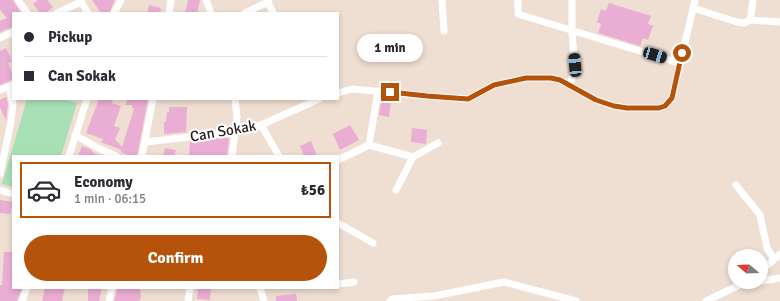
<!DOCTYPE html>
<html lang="en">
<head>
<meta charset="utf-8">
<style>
	body { margin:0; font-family:Signika,sans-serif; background:#f7f7f7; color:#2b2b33; height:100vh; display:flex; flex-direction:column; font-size:15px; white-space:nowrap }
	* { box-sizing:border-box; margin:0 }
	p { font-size:13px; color:#7c7c81 }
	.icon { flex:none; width:22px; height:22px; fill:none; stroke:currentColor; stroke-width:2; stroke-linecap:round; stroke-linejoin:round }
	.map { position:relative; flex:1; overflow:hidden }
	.side { position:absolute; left:12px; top:155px; width:327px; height:134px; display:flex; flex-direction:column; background:#fff; border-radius:0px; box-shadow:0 2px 6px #0003 }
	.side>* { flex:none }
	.guide { position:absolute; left:12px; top:12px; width:327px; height:88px; border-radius:0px; box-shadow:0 2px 6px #0003; display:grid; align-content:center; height:88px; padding:0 12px; background:#fff }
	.needle { width:26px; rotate:289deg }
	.buttons { position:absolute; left:728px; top:249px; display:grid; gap:8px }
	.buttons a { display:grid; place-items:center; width:40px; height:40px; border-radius:50%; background:#fff; box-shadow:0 2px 6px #0003; font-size:20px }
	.end { position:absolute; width:18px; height:18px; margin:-9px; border:5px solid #b45309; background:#fff; box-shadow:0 0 0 2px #fff }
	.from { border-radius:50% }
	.bubble { position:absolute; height:28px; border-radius:14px; background:#fff; box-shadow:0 2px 6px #0003; font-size:13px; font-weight:700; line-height:28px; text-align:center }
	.car { position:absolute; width:12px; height:24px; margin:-12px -6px; border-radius:5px; box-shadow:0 0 3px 1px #0007; background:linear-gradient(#222 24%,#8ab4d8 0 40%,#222 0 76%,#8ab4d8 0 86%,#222 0) }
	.guide b { display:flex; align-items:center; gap:14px; height:38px; font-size:15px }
	.guide b+b { border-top:1px solid #e1e1e2 }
	.guide i { width:10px; height:10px; background:#2b2b33 }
	ul { padding:7px 0 0; list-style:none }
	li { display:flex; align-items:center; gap:12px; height:56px; margin:0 8px 6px; padding:0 4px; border:2px solid transparent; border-radius:0px }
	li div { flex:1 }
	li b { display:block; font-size:15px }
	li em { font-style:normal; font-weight:700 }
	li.selected { border-color:#b45309 }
	li>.icon { width:36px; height:36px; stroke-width:1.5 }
	.action { display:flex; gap:8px; margin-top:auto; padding:8px 12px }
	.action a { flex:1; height:46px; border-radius:24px; background:#b45309; color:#fff; font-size:16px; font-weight:700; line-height:46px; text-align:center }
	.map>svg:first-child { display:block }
	.pitch { fill:#a8e0b6 }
	.building { fill:#eaadd4 }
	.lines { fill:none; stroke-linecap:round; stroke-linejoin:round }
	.minor { stroke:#fff; stroke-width:7 }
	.route { stroke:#b45309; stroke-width:5 }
	.labels { text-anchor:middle; stroke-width:4; stroke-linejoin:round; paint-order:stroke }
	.street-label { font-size:15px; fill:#26201c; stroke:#fff }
</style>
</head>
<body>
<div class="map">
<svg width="780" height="301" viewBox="0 0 780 301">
	<rect width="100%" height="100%" fill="#efded2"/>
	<!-- pitch -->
	<path class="pitch" d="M 27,99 L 63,99 L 77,103 L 61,156 L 13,156 L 13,187 L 2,184 Z"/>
	<!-- building -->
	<g class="building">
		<path d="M 0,0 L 13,0 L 21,13 L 13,13 L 13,27 L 0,32 L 0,21 L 7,18 L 0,10 Z"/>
		<path d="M 38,0 L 47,0 L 53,7 L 46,13 L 40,13 L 33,4 Z"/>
		<path d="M 92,0 L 115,0 L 109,13 L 101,13 Z"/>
		<path d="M 188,0 L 200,0 L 197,13 L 185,13 Z"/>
		<path d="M 609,3 L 651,16 L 648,24 L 653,26 L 648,40 L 643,38 L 640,46 L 598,33 L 601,24 L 597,22 L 601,9 L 606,11 Z"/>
		<path d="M 149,5 L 161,8 L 160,13 L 147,13 Z"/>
		<path d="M 6,48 L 12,61 L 8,63 L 13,75 L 13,79 L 0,85 L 0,51 Z"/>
		<path d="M 6,97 L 8,104 L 6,120 L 0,107 L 0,100 Z"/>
		<path d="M 382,98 L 391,99 L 389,117 L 379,115 Z"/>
		<path d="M 99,99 L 113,99 L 112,103 L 121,106 L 114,126 L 120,128 L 115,139 L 122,147 L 134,109 L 132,108 L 132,105 L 126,105 L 127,99 L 148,99 L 137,156 L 130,156 L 121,152 L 121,150 L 101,142 L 103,139 L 86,133 Z"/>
		<path d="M 169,107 L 187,107 L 186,132 L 164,134 L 164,122 L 166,122 L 167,112 L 169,112 Z"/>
		<path d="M 350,125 L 359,140 L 340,150 L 333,134 Z"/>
		<path d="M 412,128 L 427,130 L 426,144 L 411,142 Z"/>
		<path d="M 224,138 L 229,138 L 227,156 L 189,156 L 190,142 L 208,141 L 208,140 Z"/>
		<path d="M 311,141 L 317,156 L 304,156 L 300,146 Z"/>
		<path d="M 82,146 L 92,150 L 92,152 L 101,156 L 78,156 Z"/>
		<path d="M 165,148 L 176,150 L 174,156 L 163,156 Z"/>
		<path d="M 0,200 L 13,202 L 10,214 L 0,213 Z"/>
		<path d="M 4,252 L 13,252 L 13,288 L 22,288 L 17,301 L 0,301 L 0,285 L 2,285 Z"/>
		<path d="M 45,288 L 65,288 L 62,301 L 42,301 Z"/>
		<path d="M 88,288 L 102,288 L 99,301 L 88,301 Z"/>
		<path d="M 118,288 L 140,288 L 141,298 L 139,301 L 114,301 Z"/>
		<path d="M 198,288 L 211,288 L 210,300 L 197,299 Z"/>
		<path d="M 296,294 L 297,301 L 276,301 L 276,296 Z"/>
	</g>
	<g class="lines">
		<!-- minor -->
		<g class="minor">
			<path d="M 18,0 L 27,13"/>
			<path d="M 80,0 L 88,13"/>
			<path d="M 206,0 L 211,13"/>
			<path d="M 442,0 L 444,31"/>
			<path d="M 518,0 L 518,14 L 679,63"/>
			<path d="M 268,2 L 273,13"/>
			<path d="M 693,8 L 737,22 L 744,23 L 750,20 L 780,22"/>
			<path d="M 57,13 L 81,2"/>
			<path d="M 114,13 L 121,0"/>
			<path d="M 169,13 L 171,0"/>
			<path d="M 245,13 L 268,2 L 269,0"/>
			<path d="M 750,20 L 751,15 L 753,0"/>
			<path d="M 0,38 L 13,32"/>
			<path d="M 570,85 C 577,67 573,51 572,32 C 572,21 572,11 572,0"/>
			<path d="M 0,90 L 13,85"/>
			<path d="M 338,93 L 352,89 L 427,96 L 468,99 L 494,85 L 526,78 L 551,78 L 560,80 L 596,100 L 614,106 L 627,108 L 659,108 L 665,106 L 672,98 L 695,0"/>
			<path d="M 261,125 L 279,156"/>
			<path d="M 75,135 L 100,149 L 116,156"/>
			<path d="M 145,142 L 235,132 L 261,125 L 319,99"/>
			<path d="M 369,145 L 378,91"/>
			<path d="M 69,156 L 87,99"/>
			<path d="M 142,156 L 153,99"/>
			<path d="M 232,156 L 237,117 L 235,99"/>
			<path d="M 338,160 L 369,145 L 413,157"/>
			<path d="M 0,174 L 11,122 L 13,104 L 9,87"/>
			<path d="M 736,185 L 760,215 L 767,248 L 774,259"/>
			<path d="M 0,190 L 13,194"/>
			<path d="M 396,190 L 413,157 L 438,143"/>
			<path d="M 338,223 L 373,243"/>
			<path d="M 761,271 L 780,254"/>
			<path d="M 761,281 L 780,278"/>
			<path d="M 338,284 L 354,282"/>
			<path d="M 260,288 L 264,301"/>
			<path d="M 22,301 L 27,288"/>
			<path d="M 109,301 L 112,288"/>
			<path d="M 188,301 L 190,288"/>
			<path d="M 390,301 L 392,299 L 434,296 L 504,282 L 576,301"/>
			<path d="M 706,301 L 746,282"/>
		</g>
	</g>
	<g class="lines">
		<!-- route -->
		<path class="route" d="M 390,92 L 427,96 L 468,99 L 494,85 L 526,78 L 551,78 L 560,80 L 596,100 L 614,106 L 627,108 L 659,108 L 665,106 L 672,98 L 682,53"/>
	</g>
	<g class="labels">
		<!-- street labels -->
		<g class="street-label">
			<text transform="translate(223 131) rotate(-10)" y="5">Can Sokak</text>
		</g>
	</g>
</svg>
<div class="buttons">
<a><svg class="needle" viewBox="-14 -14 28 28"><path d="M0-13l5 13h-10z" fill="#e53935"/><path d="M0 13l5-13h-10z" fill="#7c7c81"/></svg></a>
</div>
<i class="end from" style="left:682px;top:53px"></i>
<i class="end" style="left:390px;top:92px"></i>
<div class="bubble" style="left:357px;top:34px;width:66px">1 min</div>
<i class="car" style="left:655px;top:55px;rotate:107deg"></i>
<i class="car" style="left:575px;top:65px;rotate:355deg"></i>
<div class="guide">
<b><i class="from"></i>Pickup</b>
<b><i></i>Can Sokak</b>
</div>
<section class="side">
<ul>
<li class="selected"><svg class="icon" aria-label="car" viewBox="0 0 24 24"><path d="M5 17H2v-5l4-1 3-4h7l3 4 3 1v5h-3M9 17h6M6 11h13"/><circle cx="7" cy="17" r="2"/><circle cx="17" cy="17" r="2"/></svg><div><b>Economy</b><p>1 min · 06:15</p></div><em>₺56</em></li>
</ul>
<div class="action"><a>Confirm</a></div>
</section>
</div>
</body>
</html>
